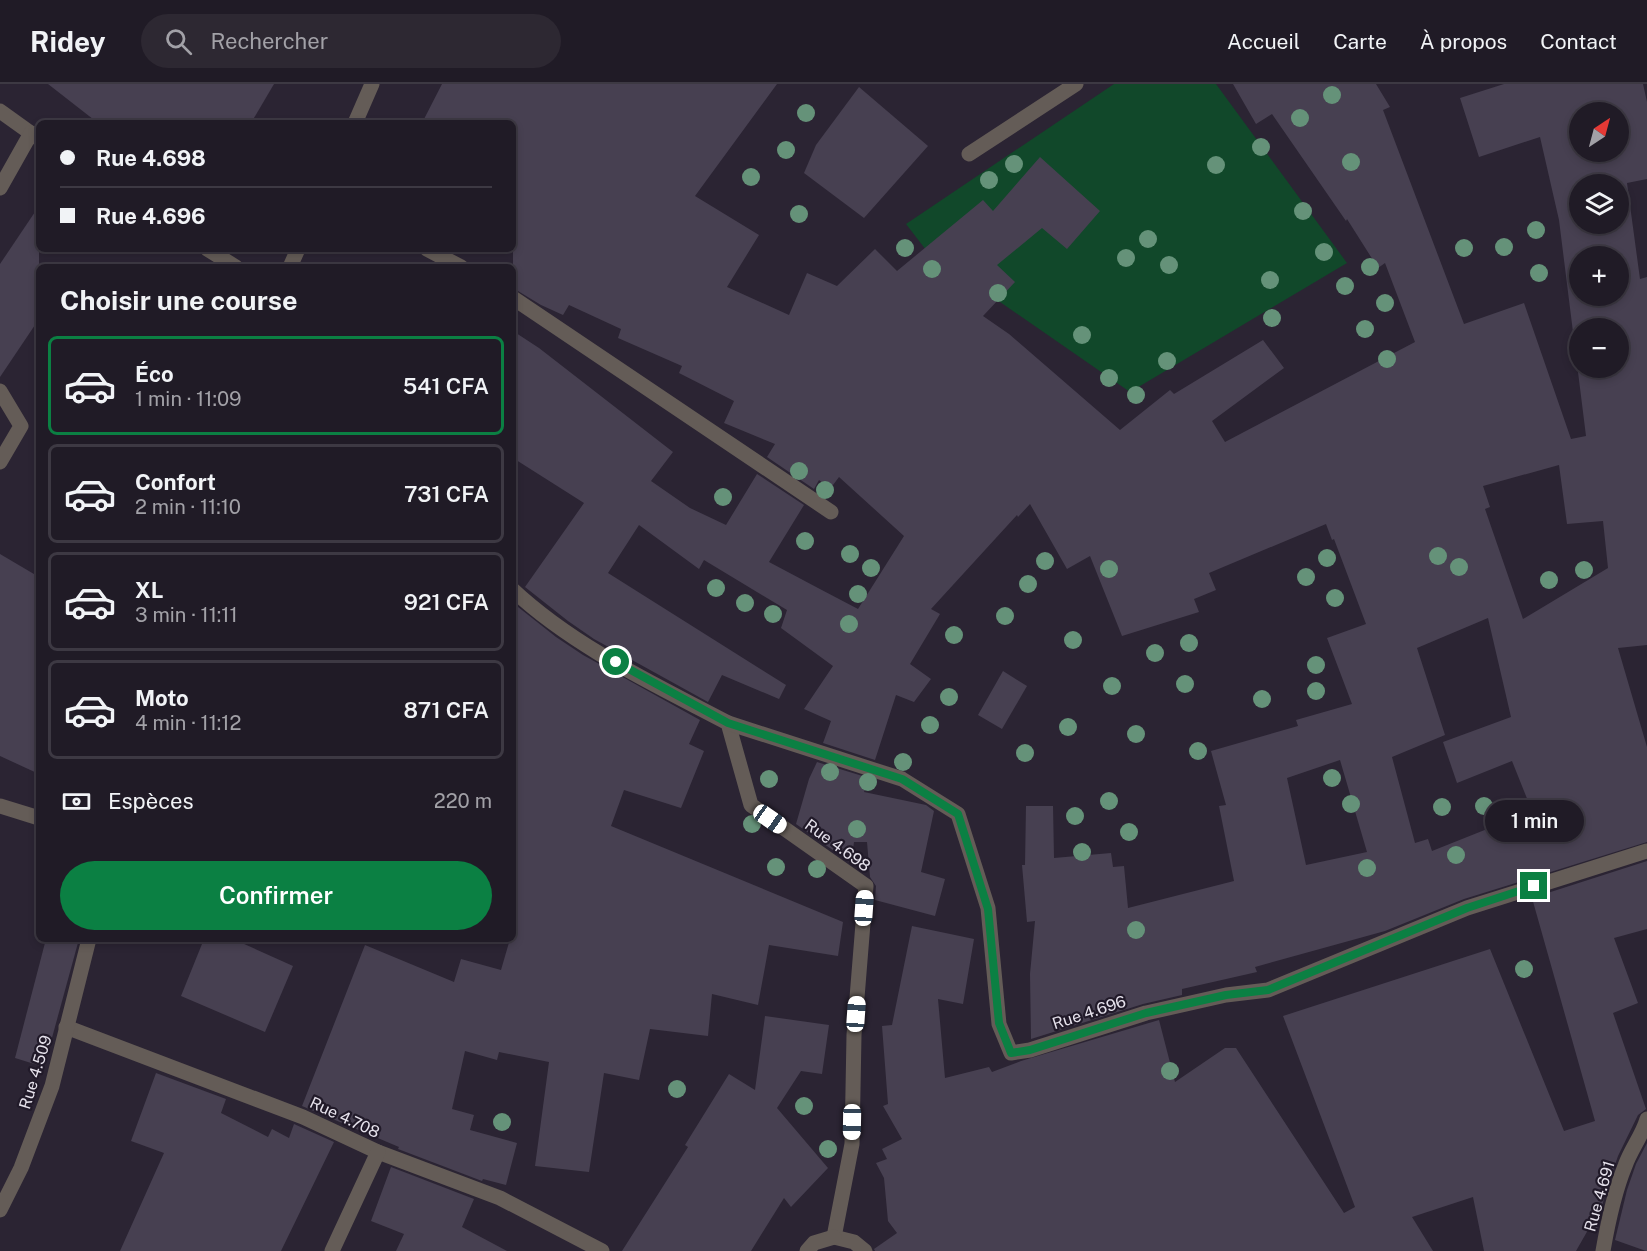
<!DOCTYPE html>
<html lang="fr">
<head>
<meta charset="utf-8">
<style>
	body { margin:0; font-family:"Public Sans",sans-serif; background:#2d2832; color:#f1f3f6; height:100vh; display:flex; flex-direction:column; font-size:22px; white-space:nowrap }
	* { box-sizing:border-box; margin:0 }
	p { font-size:20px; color:#a2a1a7 }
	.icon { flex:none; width:33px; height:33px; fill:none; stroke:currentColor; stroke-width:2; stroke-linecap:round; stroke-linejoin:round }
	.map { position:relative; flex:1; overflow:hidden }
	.details { position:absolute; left:36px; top:180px; width:480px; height:678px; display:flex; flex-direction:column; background:#201b26; border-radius:9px; box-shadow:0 3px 9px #0003,0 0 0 2px #3d3943 }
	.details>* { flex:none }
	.top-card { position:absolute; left:36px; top:36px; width:480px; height:132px; border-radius:9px; box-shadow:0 3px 9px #0003,0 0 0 2px #3d3943; display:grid; align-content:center; height:132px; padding:0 24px; background:#201b26 }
	.needle { width:39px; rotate:36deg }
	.buttons { position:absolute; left:1569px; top:18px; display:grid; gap:12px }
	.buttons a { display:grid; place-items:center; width:60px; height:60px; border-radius:50%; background:#201b26; box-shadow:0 3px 9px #0003,0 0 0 2px #3d3943; font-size:30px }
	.end { position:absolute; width:27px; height:27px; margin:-14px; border:8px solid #0b8043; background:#fff; box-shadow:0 0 0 3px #fff }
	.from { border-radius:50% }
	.bubble { position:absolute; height:42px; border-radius:21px; background:#201b26; box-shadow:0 3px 9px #0003,0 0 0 2px #3d3943; font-size:20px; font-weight:600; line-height:42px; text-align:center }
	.car { position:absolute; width:18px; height:36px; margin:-18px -9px; border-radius:8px; box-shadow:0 0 4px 2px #0007; background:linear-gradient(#fff 24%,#345 0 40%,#fff 0 76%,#345 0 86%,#fff 0) }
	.top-card b { display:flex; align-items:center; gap:21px; height:57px; font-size:22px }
	.top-card b+b { border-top:2px solid #3d3943 }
	.top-card i { width:15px; height:15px; background:#f1f3f6 }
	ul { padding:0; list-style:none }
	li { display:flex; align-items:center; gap:18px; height:99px; margin:0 12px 9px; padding:0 12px; border:3px solid #3d3943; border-radius:9px }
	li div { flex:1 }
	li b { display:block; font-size:22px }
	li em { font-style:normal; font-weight:600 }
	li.on { border-color:#0b8043 }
	li>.icon { width:54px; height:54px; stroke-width:1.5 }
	h2 { padding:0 24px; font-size:27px; line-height:72px }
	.pay { display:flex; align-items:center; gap:15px; height:66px; padding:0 24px; font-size:22px }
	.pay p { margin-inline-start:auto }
	.cta { display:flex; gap:12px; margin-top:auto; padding:12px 24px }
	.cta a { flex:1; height:69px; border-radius:36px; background:#0b8043; color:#fff; font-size:24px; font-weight:600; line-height:69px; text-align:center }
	header { display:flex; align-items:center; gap:36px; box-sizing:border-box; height:84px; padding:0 30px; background:#201b26; border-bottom:2px solid #3d3943 }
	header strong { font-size:28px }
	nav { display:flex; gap:33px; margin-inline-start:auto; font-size:21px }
	.search { width:420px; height:54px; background:#2d2832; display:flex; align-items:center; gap:15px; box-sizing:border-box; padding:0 21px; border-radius:33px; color:#a2a1a7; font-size:22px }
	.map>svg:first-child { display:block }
	.green { fill:#11482a }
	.building { fill:#474051; fill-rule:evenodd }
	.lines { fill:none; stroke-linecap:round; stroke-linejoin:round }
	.minor { stroke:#645c57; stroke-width:15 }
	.tertiary { stroke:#645c57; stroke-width:15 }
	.tree { fill:#659279 }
	.route { stroke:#0b8043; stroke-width:8 }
	.labels { text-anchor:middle; stroke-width:4.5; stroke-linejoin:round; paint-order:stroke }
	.street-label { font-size:16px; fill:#e6e2ec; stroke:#211a29 }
</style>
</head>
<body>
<header>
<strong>Ridey</strong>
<div class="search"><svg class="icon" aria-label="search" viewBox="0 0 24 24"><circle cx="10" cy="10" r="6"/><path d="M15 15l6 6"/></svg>Rechercher</div>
<nav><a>Accueil</a><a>Carte</a><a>À propos</a><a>Contact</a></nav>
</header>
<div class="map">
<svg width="1647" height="1167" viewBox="0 0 1647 1167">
	<rect width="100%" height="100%" fill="#2b2433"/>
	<!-- green -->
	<path class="green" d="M 1114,0 L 1216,0 L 1347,179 L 1130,308 L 1000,218 L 963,214 L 906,140 Z"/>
	<!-- building -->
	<g class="building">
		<path d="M 48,0 L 274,0 L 251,39 L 98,39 Z"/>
		<path d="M 442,0 L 777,0 L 695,112 L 759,151 L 727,203 L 789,231 L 807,189 L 837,202 L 875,165 L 897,187 L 983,116 L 993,127 L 1040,73 L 1100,127 L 1067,165 L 1042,144 L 997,181 L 1015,198 L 983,232 L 1009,250 L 1120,346 L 1170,306 L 1174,310 L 1263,256 L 1284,284 L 1212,337 L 1225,358 L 1415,258 L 1385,179 L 1378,184 L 1347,135 L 1346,137 L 1272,30 L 1256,40 L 1233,0 L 1376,0 L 1390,23 L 1383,26 L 1464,240 L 1524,219 L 1571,355 L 1586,352 L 1559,136 L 1540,53 L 1479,73 L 1460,14 L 1504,0 L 1643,0 L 1647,18 L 1647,95 L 1627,99 L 1640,195 L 1647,193 L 1647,561 L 1618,564 L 1647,663 L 1647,758 L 1464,815 L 1385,847 L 1255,883 L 1257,888 L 1182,905 L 1182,911 L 1143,920 L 1031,955 L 1030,890 L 1035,837 L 1027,838 L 1022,781 L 1025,781 L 1026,722 L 1053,722 L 1054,774 L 1111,769 L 1113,783 L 1124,782 L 1128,824 L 1234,797 L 1219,722 L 1226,721 L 1211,667 L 1298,642 L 1296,636 L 1352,620 L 1327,554 L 1366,540 L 1334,455 L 1332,456 L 1326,440 L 1209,489 L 1216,506 L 1194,515 L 1199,528 L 1122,552 L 1090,472 L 1067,485 L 1030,420 L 1018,433 L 1017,431 L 931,525 L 940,530 L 910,580 L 931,595 L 914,618 L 896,611 L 875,676 L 823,659 L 831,637 L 804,625 L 833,582 L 781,544 L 787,526 L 704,476 L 699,485 L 639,441 L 608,489 L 786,601 L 779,615 L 722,591 L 708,618 L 594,555 L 568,537 L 525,503 L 584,419 L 513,374 L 513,247 L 539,264 L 673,368 L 651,397 L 690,424 L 726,441 L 757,390 L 804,421 L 769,478 L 818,504 L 858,525 L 904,452 L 839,393 L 830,405 L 819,396 L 814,405 L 767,373 L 775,360 L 724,339 L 734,317 L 679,289 L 682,282 L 618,254 L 621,245 L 569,221 L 563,231 L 541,221 L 513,204 L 513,39 L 422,39 ZM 1580,28 L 1618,28 L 1618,68 L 1580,68 ZM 1580,100 L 1618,100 L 1618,140 L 1580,140 ZM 1580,172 L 1618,172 L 1618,212 L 1580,212 ZM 1580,244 L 1618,244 L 1618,284 L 1580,284 ZM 1559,381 L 1567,440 L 1603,437 L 1608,484 L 1523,535 L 1485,425 L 1490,423 L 1483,402 ZM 1488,534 L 1511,633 L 1443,658 L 1457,699 L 1512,677 L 1532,727 L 1432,767 L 1428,755 L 1415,759 L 1392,673 L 1445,651 L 1417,564 ZM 1340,676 L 1367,768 L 1306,781 L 1287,694 Z"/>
		<path d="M 859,3 L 928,62 L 864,134 L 804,89 L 816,61 Z"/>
		<path d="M 39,122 L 39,235 L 0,293 L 0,180 Z"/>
		<path d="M 0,470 L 39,493 L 39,690 L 0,672 Z"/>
		<path d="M 513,519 L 556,553 L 583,571 L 700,636 L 689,660 L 704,667 L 681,724 L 624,706 L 611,742 L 843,838 L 838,872 L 769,861 L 758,921 L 712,910 L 708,952 L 650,945 L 639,996 L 604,989 L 589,1088 L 535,1082 L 549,978 L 499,968 L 497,976 L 465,967 L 452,1025 L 474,1031 L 470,1046 L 517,1059 L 506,1101 L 483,1095 L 482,1097 L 398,1065 L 399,1063 L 302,1022 L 365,861 L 454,898 L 461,875 L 501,886 L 510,855 L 513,855 Z"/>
		<path d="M 1003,587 L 1027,602 L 1002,645 L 978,631 Z"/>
		<path d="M 817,678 L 869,694 L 864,708 L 926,721 L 934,727 L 921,788 L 945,795 L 935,832 L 875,816 L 876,802 L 870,793 L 867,758 L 854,758 L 851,779 L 796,740 L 809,695 Z"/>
		<path d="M 1647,777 L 1647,845 L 1614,854 L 1638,919 L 1613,929 L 1646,1025 L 1638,1031 L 1618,1072 L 1605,1110 L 1596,1149 L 1588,1146 L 1576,1167 L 1484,1167 L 1473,1113 L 1412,1133 L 1433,1167 L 875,1167 L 874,1165 L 897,1149 L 888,1137 L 884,1094 L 876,1079 L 887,1075 L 882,1065 L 902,1055 L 883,1022 L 888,1020 L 882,942 L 892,941 L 912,842 L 974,855 L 963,920 L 938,915 L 945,994 L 989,983 L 992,988 L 1021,977 L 1159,936 L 1175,998 L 1225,964 L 1236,964 L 1344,1129 L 1355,1123 L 1283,932 L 1490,865 L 1564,1047 L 1595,1037 L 1532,814 Z"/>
		<path d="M 46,855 L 79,855 L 44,983 L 15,974 Z"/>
		<path d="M 204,855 L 233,855 L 293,882 L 265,948 L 181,912 Z"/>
		<path d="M 765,932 L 829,941 L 822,990 L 801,987 L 777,1024 L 828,1084 L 791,1123 L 784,1114 L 751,1167 L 622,1167 L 688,1063 L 685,1061 L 729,990 L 755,1006 Z"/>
		<path d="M 156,989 L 226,1015 L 221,1029 L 268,1053 L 272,1045 L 289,1054 L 294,1040 L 334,1058 L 281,1167 L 120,1167 L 164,1069 L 131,1057 Z"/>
		<path d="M 1647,1059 L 1647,1167 L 1646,1167 L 1615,1156 L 1627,1106 L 1636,1080 Z"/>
		<path d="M 391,1083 L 474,1115 L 462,1143 L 507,1167 L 396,1167 L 404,1150 L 371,1137 Z"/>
	</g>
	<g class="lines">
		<!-- minor -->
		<g class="minor">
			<path d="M 0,27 L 39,55"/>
			<path d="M 969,70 L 1076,0"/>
			<path d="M 0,104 L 31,49"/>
			<path d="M 207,165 L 236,183"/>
			<path d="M 427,165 L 461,183"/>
			<path d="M 513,214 L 831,428"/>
			<path d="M 0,307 L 21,342 L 0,378"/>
			<path d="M 513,506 C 574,563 654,600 728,639 L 751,721 L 866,802 L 854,951 L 852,1060 L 834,1153 L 854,1158 L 865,1167"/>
			<path d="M 728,639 L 902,695 L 958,730 L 988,824 L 999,940 L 1011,969 L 1030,966 L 1146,929 L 1226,911 L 1268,906 L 1467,824 L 1647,767"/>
			<path d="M 0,722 L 39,734"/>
			<path d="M 66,943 L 303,1033 L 378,1068 L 500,1114 L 602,1167"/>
			<path d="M 332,1167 L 378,1068"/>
			<path d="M 807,1167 L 814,1159 L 834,1153"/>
			<path d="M 1603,1167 C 1608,1138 1614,1109 1625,1082 C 1631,1065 1642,1052 1647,1035"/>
		</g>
		<!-- tertiary -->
		<g class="tertiary">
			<path d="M 355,39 L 372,0"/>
			<path d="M 290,183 L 298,165"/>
			<path d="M 0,1126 L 21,1084 L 52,1002 L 89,855"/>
		</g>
	</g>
	<!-- trees -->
	<g class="tree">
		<circle cx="1332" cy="11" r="9"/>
		<circle cx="806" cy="29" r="9"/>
		<circle cx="1300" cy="34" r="9"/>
		<circle cx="1261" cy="63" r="9"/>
		<circle cx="786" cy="66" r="9"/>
		<circle cx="1351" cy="78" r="9"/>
		<circle cx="1014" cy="80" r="9"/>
		<circle cx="1216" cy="81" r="9"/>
		<circle cx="751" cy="93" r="9"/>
		<circle cx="989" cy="96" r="9"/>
		<circle cx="1303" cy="127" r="9"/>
		<circle cx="799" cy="130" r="9"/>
		<circle cx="1536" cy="146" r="9"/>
		<circle cx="1148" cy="155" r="9"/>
		<circle cx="1504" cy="163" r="9"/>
		<circle cx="905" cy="164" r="9"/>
		<circle cx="1464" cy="164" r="9"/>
		<circle cx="1324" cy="168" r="9"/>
		<circle cx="1126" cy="174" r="9"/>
		<circle cx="1169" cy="181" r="9"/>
		<circle cx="1370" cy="183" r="9"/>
		<circle cx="932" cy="185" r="9"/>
		<circle cx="1539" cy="189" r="9"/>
		<circle cx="1270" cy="196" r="9"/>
		<circle cx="1345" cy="202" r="9"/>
		<circle cx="998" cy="209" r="9"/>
		<circle cx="1385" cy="219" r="9"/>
		<circle cx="1272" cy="234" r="9"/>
		<circle cx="1365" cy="245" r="9"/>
		<circle cx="1082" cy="251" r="9"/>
		<circle cx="1387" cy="275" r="9"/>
		<circle cx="1167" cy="277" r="9"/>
		<circle cx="1109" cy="294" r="9"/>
		<circle cx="1136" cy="311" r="9"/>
		<circle cx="799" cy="387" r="9"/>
		<circle cx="825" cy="406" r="9"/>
		<circle cx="723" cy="413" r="9"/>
		<circle cx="805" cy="457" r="9"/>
		<circle cx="850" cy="470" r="9"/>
		<circle cx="1438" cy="472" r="9"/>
		<circle cx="1327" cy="474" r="9"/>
		<circle cx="1045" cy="477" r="9"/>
		<circle cx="1459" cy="483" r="9"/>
		<circle cx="871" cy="484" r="9"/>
		<circle cx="1109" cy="485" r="9"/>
		<circle cx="1584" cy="486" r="9"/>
		<circle cx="1306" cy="493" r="9"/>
		<circle cx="1549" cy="496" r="9"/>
		<circle cx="1028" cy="500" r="9"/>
		<circle cx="716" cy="504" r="9"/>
		<circle cx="858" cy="510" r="9"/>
		<circle cx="1335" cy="514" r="9"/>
		<circle cx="745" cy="519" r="9"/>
		<circle cx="773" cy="530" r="9"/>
		<circle cx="1005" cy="532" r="9"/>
		<circle cx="849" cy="540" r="9"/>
		<circle cx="954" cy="551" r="9"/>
		<circle cx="1073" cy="556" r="9"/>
		<circle cx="1189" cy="559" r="9"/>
		<circle cx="1155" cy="569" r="9"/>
		<circle cx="1316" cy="581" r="9"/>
		<circle cx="1185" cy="600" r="9"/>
		<circle cx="1112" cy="602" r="9"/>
		<circle cx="1316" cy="607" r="9"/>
		<circle cx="949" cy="613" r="9"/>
		<circle cx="1262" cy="615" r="9"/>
		<circle cx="930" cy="641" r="9"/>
		<circle cx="1068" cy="643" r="9"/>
		<circle cx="1136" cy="650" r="9"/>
		<circle cx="1198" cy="667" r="9"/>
		<circle cx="1025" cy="669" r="9"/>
		<circle cx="903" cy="678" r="9"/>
		<circle cx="830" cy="688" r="9"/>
		<circle cx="1332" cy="694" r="9"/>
		<circle cx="769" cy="695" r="9"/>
		<circle cx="868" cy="698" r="9"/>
		<circle cx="1109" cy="717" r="9"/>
		<circle cx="1351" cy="720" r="9"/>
		<circle cx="1484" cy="722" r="9"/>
		<circle cx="1442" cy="723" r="9"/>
		<circle cx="1075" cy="732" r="9"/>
		<circle cx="752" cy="740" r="9"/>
		<circle cx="857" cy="745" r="9"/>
		<circle cx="1129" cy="748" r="9"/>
		<circle cx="1082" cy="768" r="9"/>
		<circle cx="1456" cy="771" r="9"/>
		<circle cx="776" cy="783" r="9"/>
		<circle cx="1367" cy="784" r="9"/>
		<circle cx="817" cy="785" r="9"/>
		<circle cx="1136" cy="846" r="9"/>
		<circle cx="1524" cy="885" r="9"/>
		<circle cx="1170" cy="987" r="9"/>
		<circle cx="677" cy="1005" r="9"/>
		<circle cx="804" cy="1022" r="9"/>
		<circle cx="502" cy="1038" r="9"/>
		<circle cx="828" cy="1065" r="9"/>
	</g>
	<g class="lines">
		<!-- route -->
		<path class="route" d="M 616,578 L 728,639 L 902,695 L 958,730 L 988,825 L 999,939 L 1011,969 L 1030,966 L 1146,929 L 1226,911 L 1268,906 L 1467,824 L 1534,802"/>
	</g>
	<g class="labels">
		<!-- street labels -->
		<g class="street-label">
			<text transform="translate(838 761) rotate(36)" y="6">Rue 4.698</text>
			<text transform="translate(1089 928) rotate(-18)" y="6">Rue 4.696</text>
			<text transform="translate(35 988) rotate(-73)" y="6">Rue 4.509</text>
			<text transform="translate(345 1033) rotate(25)" y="6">Rue 4.708</text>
			<text transform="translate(1599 1112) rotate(-74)" y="6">Rue 4.691</text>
		</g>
	</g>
</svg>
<div class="buttons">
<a><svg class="needle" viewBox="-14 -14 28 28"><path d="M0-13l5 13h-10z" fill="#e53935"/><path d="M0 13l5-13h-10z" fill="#a2a1a7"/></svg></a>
<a><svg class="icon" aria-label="layers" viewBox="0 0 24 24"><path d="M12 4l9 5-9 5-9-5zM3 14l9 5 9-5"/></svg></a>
<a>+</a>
<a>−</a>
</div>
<i class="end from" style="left:616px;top:578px"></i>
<i class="end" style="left:1534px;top:802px"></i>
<div class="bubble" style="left:1485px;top:716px;width:99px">1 min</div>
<i class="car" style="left:770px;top:735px;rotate:125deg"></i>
<i class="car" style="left:864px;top:824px;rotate:4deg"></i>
<i class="car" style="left:856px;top:930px;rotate:4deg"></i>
<i class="car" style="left:852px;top:1038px;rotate:181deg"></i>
<div class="top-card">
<b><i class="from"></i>Rue 4.698</b>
<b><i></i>Rue 4.696</b>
</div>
<section class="details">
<h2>Choisir une course</h2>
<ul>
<li class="on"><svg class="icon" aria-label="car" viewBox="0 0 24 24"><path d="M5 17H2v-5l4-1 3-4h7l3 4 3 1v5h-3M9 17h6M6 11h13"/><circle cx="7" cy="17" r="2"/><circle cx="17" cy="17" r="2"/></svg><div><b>Éco</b><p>1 min · 11:09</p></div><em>541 CFA</em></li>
<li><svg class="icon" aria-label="car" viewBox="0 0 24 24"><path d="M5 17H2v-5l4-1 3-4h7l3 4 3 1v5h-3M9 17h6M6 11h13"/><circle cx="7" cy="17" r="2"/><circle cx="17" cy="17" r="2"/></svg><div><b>Confort</b><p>2 min · 11:10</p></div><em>731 CFA</em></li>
<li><svg class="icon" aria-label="car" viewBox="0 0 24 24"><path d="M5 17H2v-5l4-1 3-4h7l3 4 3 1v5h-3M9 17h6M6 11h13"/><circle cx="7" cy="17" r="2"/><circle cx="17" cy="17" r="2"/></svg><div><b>XL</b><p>3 min · 11:11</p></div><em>921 CFA</em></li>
<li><svg class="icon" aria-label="car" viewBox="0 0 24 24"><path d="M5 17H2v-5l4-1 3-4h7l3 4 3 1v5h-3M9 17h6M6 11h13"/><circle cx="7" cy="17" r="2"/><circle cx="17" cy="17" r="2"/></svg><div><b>Moto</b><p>4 min · 11:12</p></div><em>871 CFA</em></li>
</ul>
<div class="pay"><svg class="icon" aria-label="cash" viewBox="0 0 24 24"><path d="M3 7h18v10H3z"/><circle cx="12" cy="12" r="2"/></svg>Espèces<p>220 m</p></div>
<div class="cta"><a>Confirmer</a></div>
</section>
</div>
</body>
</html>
